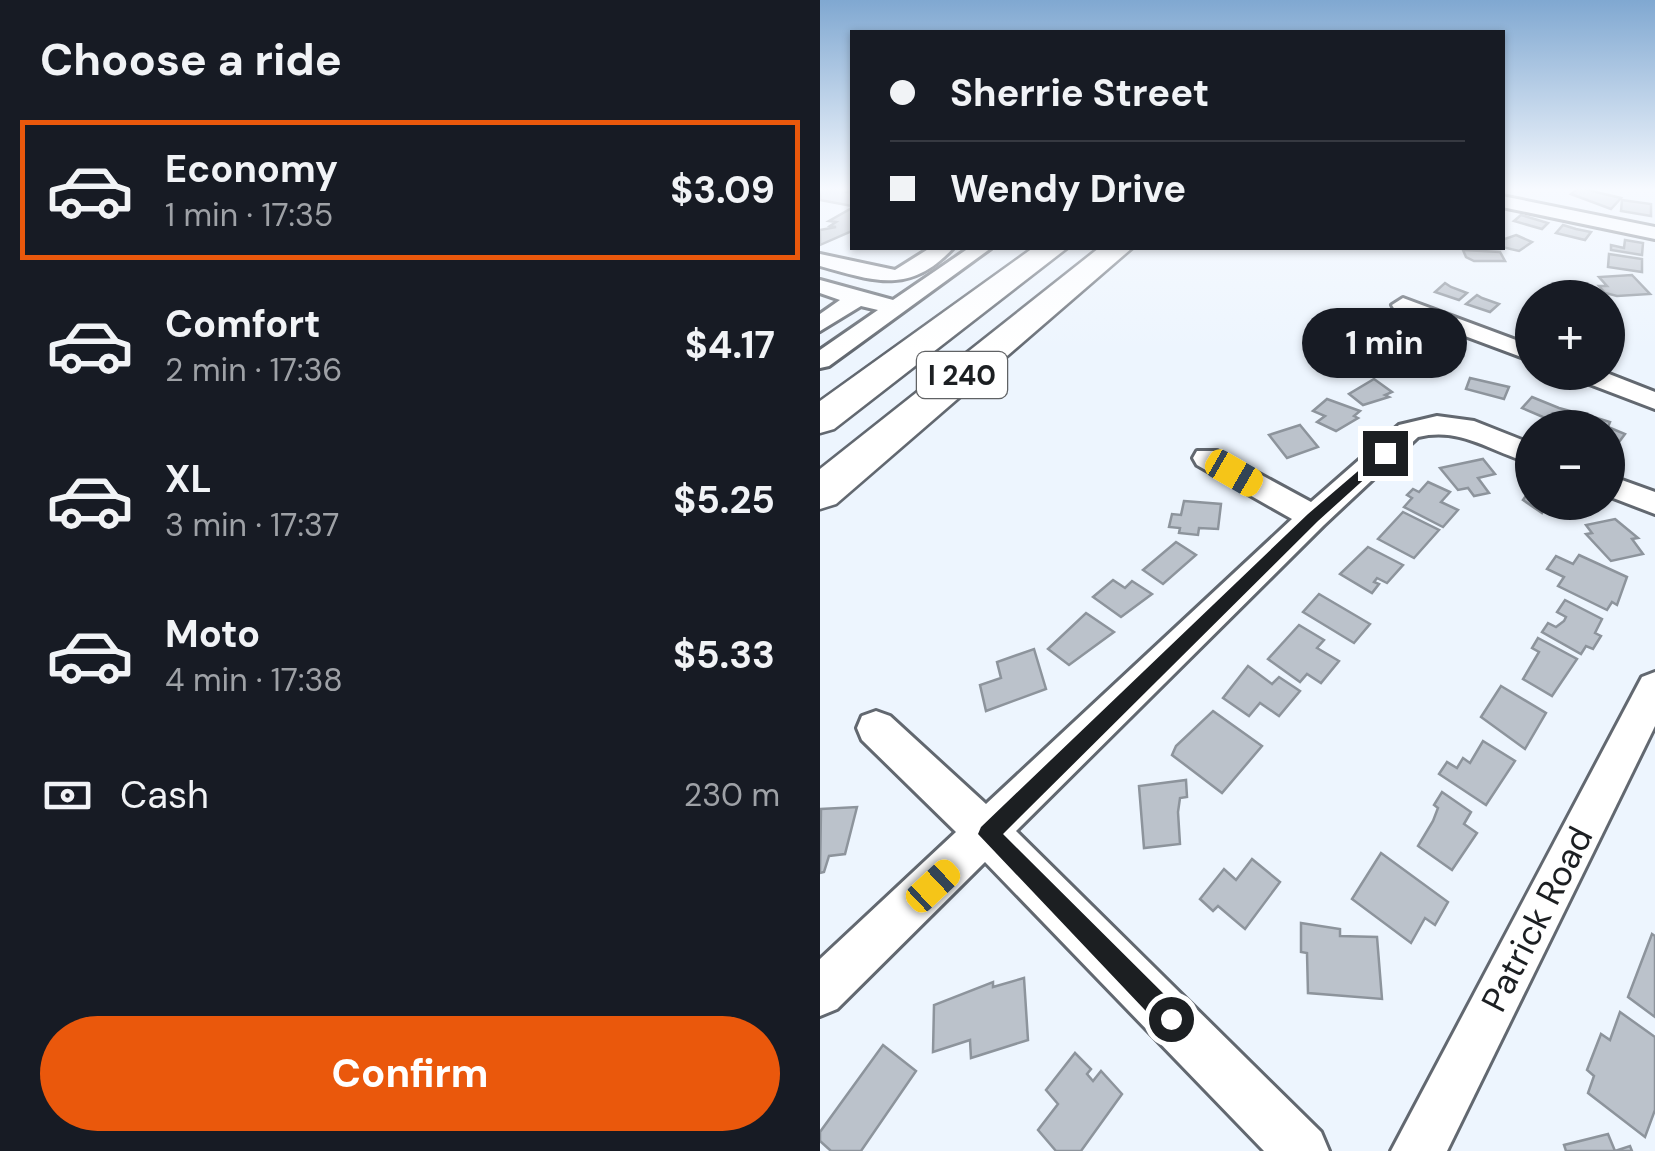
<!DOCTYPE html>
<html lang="en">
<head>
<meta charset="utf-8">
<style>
	body { margin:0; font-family:"DM Sans",sans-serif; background:#20242c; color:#f1f3f6; height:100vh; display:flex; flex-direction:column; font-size:38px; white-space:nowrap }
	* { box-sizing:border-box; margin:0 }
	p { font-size:32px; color:#9ea1a6 }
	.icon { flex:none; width:55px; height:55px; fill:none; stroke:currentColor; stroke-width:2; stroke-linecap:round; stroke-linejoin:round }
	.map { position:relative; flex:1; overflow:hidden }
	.drawer { display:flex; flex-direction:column; background:#171b24; width:820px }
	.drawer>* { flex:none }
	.hud { position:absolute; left:30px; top:30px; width:655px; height:220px; border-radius:0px; box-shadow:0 2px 8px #0004; display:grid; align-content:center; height:220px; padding:0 40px; background:#171b24 }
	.fabs { position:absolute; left:695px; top:280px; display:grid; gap:20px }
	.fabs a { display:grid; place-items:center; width:110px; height:110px; border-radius:50%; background:#171b24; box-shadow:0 2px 8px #0004; font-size:50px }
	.end { position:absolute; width:45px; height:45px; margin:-22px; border:12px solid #1c1f22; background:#fff; box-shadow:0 0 0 5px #fff }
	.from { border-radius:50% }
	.bubble { position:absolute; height:70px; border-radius:35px; background:#171b24; box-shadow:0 2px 8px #0004; font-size:32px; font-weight:700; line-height:70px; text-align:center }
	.car { position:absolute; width:30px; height:60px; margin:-30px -15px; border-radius:12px; box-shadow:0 0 8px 2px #0007; background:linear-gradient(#f5c518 24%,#345 0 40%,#f5c518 0 76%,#345 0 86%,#f5c518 0) }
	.hud b { display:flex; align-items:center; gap:35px; height:95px; font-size:38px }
	.hud b+b { border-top:2px solid #363941 }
	.hud i { width:25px; height:25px; background:#f1f3f6 }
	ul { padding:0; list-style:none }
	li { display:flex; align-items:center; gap:30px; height:140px; margin:0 20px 15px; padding:0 20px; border:5px solid transparent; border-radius:0px }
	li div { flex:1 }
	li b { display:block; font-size:38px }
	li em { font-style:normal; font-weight:700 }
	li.active { border-color:#ea580c }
	li>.icon { width:90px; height:90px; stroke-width:1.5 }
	h2 { padding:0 40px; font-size:45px; line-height:120px }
	.pay { display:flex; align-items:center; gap:25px; height:110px; padding:0 40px; font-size:38px }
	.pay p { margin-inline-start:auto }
	.action { display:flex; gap:20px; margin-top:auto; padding:20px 40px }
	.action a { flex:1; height:115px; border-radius:60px; background:#ea580c; color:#fff; font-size:40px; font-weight:700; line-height:115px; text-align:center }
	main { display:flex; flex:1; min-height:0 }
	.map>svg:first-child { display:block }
	.building { fill:#bbc2cb; stroke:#8d949c; stroke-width:2.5 }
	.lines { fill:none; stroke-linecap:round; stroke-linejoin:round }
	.minor-casing { stroke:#626870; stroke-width:6 }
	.highway-casing { stroke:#626870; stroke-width:5 }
	.minor { fill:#fff; fill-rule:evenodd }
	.highway { fill:#fff; fill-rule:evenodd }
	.route { fill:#1c1f22 }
	.labels { text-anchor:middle; stroke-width:9; stroke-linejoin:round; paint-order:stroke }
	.shield { fill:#fff; stroke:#606264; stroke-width:2.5 }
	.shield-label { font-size:28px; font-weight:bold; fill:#1c1f22 }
	.near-street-label { font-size:35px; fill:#1c1f22; stroke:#fff }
</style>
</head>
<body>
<main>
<section class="drawer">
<h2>Choose a ride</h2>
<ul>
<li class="active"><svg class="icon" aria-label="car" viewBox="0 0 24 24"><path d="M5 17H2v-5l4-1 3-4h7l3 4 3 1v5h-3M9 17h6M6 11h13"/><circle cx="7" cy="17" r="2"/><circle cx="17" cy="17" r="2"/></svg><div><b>Economy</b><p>1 min · 17:35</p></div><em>$3.09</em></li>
<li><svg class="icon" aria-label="car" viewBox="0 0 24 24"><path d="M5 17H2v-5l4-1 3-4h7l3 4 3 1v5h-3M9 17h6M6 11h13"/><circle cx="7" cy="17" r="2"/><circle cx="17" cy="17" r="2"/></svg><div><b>Comfort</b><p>2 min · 17:36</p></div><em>$4.17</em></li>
<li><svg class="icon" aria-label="car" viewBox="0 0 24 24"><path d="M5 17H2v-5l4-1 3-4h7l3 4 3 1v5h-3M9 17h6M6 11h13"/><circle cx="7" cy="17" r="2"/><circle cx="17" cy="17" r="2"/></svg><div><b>XL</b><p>3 min · 17:37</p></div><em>$5.25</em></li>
<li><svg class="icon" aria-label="car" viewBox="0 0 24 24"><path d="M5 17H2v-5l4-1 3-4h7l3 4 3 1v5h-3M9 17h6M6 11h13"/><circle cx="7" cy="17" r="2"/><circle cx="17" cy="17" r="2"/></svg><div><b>Moto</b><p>4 min · 17:38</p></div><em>$5.33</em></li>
</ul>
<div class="pay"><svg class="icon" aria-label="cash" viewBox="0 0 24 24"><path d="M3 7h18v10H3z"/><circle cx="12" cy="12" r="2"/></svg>Cash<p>230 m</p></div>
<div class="action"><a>Confirm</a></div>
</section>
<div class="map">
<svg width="835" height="1151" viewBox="0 0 835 1151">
	<rect width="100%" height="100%" fill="#edf5fe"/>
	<!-- building -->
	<g class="building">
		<path d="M 0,189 L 32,189 L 27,192 L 32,193 L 32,206 L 0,200 Z"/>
		<path d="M 757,189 L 764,189 L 801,198 L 791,209 L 751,194 Z"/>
		<path d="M 802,200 L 831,204 L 831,216 L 801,211 Z"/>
		<path d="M 32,208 L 32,231 L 0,245 L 0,230 L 16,227 L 10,226 L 16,222 L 9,221 Z"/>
		<path d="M 701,215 L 728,223 L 722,229 L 694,221 Z"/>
		<path d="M 743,225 L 756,229 L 771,232 L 765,240 L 736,233 Z"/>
		<path d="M 696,235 L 712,242 L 699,251 L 682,247 L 682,240 Z"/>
		<path d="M 805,240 L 823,243 L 822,255 L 791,250 L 791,245 L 804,248 Z"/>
		<path d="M 643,250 L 680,252 L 685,261 L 654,261 L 646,257 Z"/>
		<path d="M 789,254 L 822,259 L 822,272 L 788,267 Z"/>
		<path d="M 812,275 L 830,294 L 797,296 L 785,293 L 779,286 L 787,286 L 779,277 Z"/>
		<path d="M 625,283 L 631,287 L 647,293 L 639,300 L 615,292 Z"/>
		<path d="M 657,295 L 662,298 L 679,304 L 670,312 L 646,304 Z"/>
		<path d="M 585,360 L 617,360 L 621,374 L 597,376 L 588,373 Z"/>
		<path d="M 650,378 L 689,387 L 684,399 L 646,389 Z"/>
		<path d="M 554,379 L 572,392 L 565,395 L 569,397 L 543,405 L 529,394 Z"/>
		<path d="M 712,397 L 739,408 L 750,411 L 740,423 L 723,417 L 702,408 Z"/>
		<path d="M 507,399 L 540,411 L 534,416 L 538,418 L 516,431 L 497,422 L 505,416 L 493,411 Z"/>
		<path d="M 767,415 L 790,422 L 788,427 L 805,434 L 796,446 L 788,443 L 788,428 L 758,427 Z"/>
		<path d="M 480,425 L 498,447 L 467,458 L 449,435 Z"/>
		<path d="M 663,459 L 675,474 L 658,478 L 669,493 L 654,496 L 648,488 L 638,490 L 620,468 Z"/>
		<path d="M 608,482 L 630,492 L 621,502 L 638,510 L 623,527 L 584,507 L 592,498 L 587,495 L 593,489 L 599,492 Z"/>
		<path d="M 712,487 L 712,502 L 757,503 L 747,518 L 725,508 L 722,513 L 703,500 Z"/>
		<path d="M 364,501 L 401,504 L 398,529 L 379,528 L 378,535 L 359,533 L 360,528 L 349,527 L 352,514 L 361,515 Z"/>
		<path d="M 583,512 L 619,530 L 594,558 L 558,539 Z"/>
		<path d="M 795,519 L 818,538 L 812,539 L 823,554 L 791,561 L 766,534 L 772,533 L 766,525 Z"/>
		<path d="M 356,542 L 376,555 L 343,584 L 323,570 Z"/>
		<path d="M 548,547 L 583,565 L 567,583 L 557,578 L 554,582 L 559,584 L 552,593 L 520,574 Z"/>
		<path d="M 759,555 L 807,577 L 797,605 L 792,602 L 787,610 L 738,586 L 744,577 L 727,569 L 736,556 L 753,564 Z"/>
		<path d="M 293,580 L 305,588 L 312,581 L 332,594 L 301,617 L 273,597 Z"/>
		<path d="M 499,594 L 550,624 L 534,643 L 483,612 Z"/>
		<path d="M 745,600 L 782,619 L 775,633 L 781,636 L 773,649 L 766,646 L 761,654 L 722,632 L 728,623 L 736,627 L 744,621 L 746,617 L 737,612 Z"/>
		<path d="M 266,613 L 294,632 L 249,665 L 228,649 Z"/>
		<path d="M 479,625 L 504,640 L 497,648 L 519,661 L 501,683 L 487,674 L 480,682 L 448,659 Z"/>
		<path d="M 718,638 L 757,659 L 732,696 L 703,679 L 719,652 L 712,648 Z"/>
		<path d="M 214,649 L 226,689 L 166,711 L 160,685 L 181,678 L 177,662 Z"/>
		<path d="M 428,666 L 452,684 L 459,677 L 480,691 L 459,716 L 440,703 L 429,716 L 403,698 Z"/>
		<path d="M 681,686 L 726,713 L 705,749 L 661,717 Z"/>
		<path d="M 393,711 L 442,746 L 402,793 L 352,755 L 356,746 Z"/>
		<path d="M 663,741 L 695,761 L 666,805 L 619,774 L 627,762 L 637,768 L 643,758 L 650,763 Z"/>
		<path d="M 366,780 L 367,797 L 360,798 L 358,812 L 360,844 L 324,848 L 319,786 Z"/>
		<path d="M 622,792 L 651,812 L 644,824 L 657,833 L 632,870 L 598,846 L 613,821 L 618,808 L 614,805 Z"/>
		<path d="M 37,807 L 25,854 L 9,856 L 4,872 L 0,873 L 1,809 Z"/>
		<path d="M 561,853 L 628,902 L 615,925 L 605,918 L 591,943 L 532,899 Z"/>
		<path d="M 432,859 L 460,882 L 425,929 L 398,906 L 393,911 L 380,899 L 404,869 L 416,880 Z"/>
		<path d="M 481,923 L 520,929 L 520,936 L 557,937 L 562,999 L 488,993 L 487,953 L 481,952 Z"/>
		<path d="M 832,934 L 835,936 L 835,1017 L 808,997 Z"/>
		<path d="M 204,978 L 208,1040 L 151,1058 L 150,1040 L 113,1052 L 114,1005 L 173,982 L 173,987 Z"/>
		<path d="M 800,1012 L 835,1037 L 835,1110 L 825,1137 L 768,1093 L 774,1076 L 767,1070 L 781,1034 L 790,1040 Z"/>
		<path d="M 63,1045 L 96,1071 L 41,1151 L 11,1151 L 0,1141 L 0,1132 Z"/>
		<path d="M 255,1053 L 271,1069 L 267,1074 L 273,1081 L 281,1071 L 302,1094 L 261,1151 L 236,1151 L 218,1130 L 238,1104 L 226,1090 Z"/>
		<path d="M 788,1134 L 795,1151 L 810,1146 L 812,1151 L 746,1151 L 744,1145 Z"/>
	</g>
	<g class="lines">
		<defs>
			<g id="minor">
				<path d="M 682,196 L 835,227 L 835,239 L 682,207 Z"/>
				<path d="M 110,248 L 133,248 C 90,295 54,281 0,266 L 0,254 L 75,270 Z"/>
				<path d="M 149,248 L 171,248 L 9,366 L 0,368 L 0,350 L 58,310 L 41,306 L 0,331 L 0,314 L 20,300 L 0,293 L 0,280 L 73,300 Z"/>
				<path d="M 583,298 L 712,346 L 712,361 L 575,310 L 572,305 Z"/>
				<path d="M 748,372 L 784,372 L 835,392 L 835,409 L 751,377 Z"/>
				<path d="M 617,416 L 654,421 L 712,444 L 712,463 C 672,453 642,426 598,437 L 504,525 L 196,831 L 501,1132 L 509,1151 L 444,1151 L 165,862 L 17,1009 L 0,1016 L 0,959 L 136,832 L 42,740 L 37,728 L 42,716 L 56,711 L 70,716 L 166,804 L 472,519 L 377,465 L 373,458 L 377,451 L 397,451 L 491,502 L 579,425 Z"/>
				<path d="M 788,475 L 835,492 L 835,514 L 788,496 Z"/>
				<path d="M 835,672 L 835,726 L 627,1151 L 571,1151 L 822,677 Z"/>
			</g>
			<g id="highway">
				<path d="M 213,248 L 247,248 L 14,429 L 0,433 L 0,401 Z"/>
				<path d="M 279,248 L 312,248 L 16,504 L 0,509 L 0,469 Z"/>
			</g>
		</defs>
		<!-- minor casing -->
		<use href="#minor" class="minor-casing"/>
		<!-- highway casing -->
		<use href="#highway" class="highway-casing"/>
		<!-- minor -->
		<use href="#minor" class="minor"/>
		<!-- highway -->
		<use href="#highway" class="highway"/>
	</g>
	<!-- sky -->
	<linearGradient id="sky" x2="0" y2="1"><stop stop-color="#80a8d1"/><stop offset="0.54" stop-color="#f7faff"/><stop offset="1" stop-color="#f7faff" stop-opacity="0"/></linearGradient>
	<rect width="835" height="350" fill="url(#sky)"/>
	<!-- route -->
	<path class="route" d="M 565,448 L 572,453 L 570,456 L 498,521 L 183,834 L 360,1010 L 363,1019 L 360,1028 L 351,1031 L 342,1028 L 158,834 L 161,827 L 488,514 Z"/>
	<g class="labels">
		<!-- shield labels -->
		<rect class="shield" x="97" y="352" width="90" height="46" rx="8"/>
		<g class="shield-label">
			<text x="142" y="385">I 240</text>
		</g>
		<!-- near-street labels -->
		<g class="near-street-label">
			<text transform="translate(717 919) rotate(-63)" y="12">Patrick Road</text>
		</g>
	</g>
</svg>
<div class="fabs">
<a>+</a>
<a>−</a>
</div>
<i class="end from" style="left:351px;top:1019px"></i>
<i class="end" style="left:565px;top:453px"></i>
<div class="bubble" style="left:482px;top:308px;width:165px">1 min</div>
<i class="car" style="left:414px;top:473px;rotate:120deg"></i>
<i class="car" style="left:113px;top:886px;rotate:47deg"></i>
<div class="hud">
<b><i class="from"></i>Sherrie Street</b>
<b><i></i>Wendy Drive</b>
</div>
</div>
</main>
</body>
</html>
